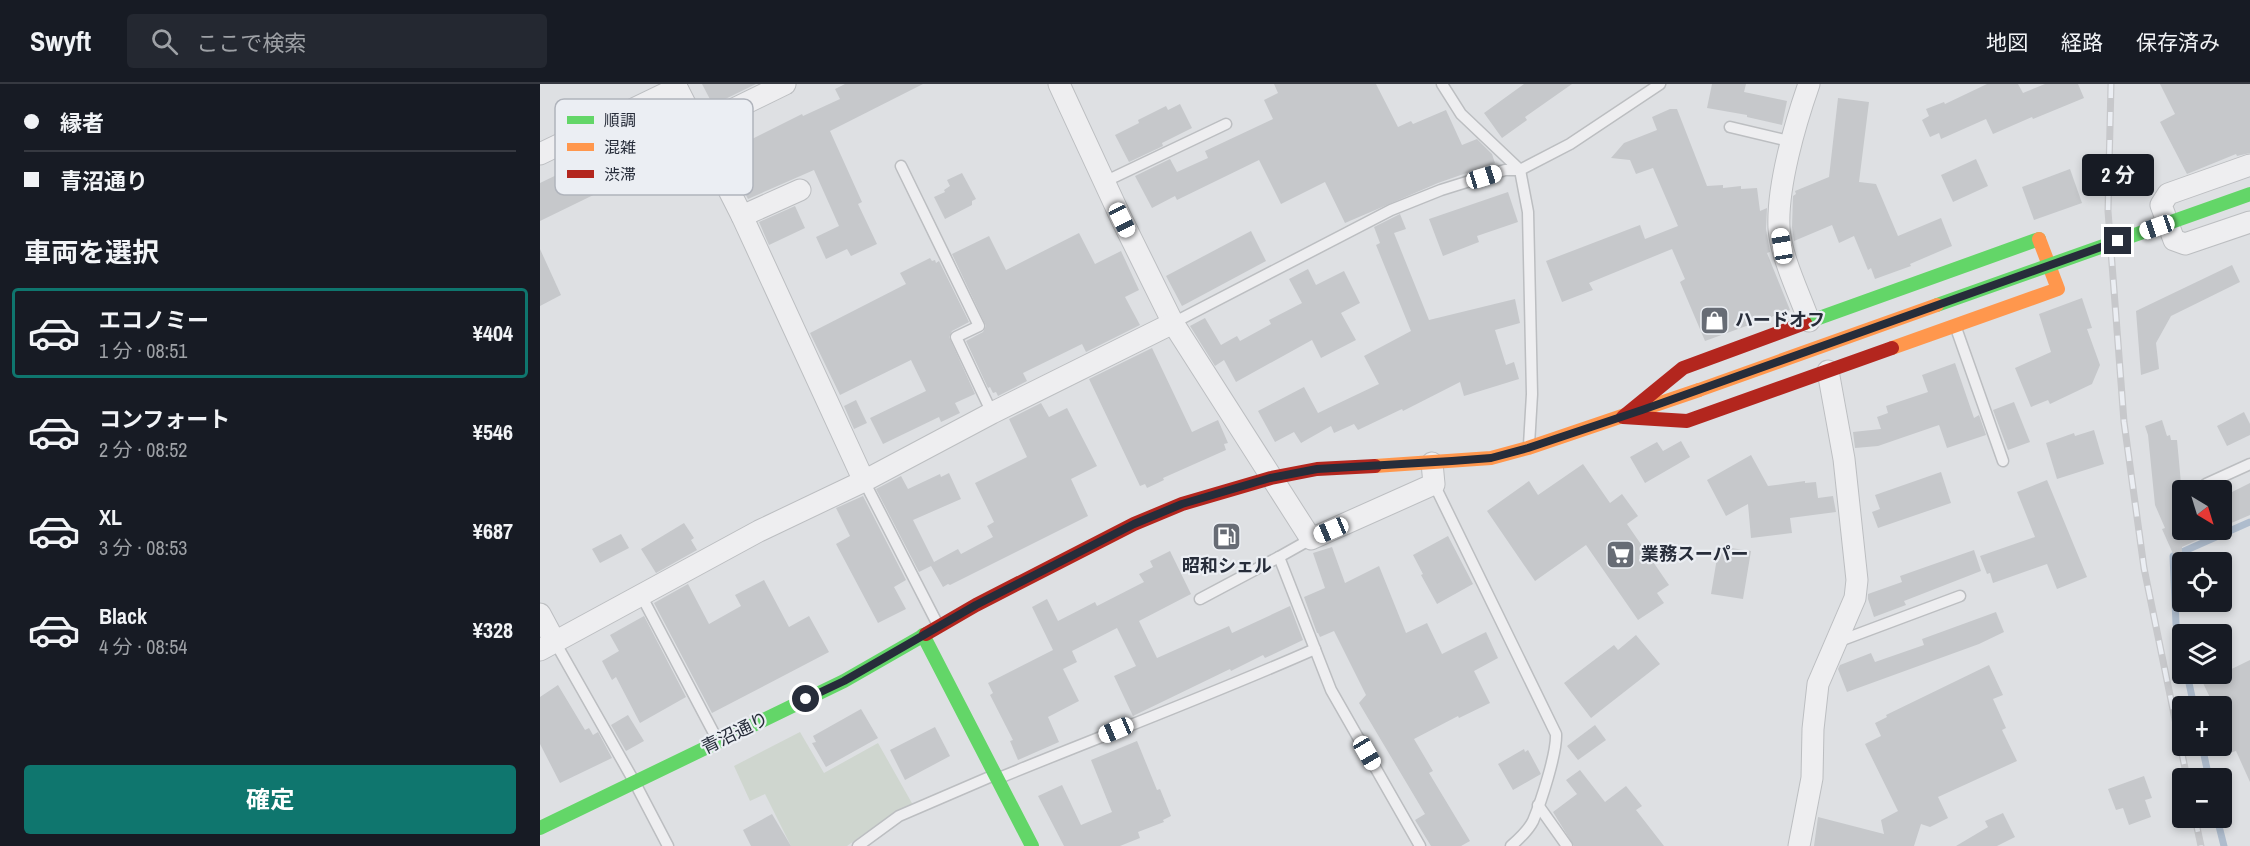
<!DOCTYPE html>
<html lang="ja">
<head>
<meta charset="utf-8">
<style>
	body { margin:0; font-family:"Archivo Narrow","Noto Sans JP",sans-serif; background:#242831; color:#f1f3f6; height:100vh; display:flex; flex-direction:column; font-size:22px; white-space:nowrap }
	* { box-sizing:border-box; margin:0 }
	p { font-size:20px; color:#9ea1a6 }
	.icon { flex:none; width:33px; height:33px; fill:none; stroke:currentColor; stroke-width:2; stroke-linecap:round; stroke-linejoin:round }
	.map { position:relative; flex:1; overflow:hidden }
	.details { display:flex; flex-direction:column; background:#171b24; width:540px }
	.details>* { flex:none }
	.top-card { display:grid; align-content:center; height:132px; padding:0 24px; background:#171b24 }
	.needle { width:39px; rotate:142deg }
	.fabs { position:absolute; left:1632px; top:396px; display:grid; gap:12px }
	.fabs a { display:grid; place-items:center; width:60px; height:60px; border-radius:6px; background:#171b24; box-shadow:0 3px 9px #0003; font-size:30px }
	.end { position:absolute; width:27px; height:27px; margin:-14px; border:8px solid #272d3a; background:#fff; box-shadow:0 0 0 3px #fff }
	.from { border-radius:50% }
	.bubble { position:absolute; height:42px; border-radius:6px; background:#171b24; box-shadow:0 3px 9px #0003; font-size:20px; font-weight:700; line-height:42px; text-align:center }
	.car { position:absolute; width:18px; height:36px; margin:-18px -9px; border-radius:8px; box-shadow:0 0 4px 2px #0007; background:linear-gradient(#fff 24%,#345 0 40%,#fff 0 76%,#345 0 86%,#fff 0) }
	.top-card b { display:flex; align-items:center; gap:21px; height:57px; font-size:22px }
	.top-card b+b { border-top:2px solid #363941 }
	.top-card i { width:15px; height:15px; background:#f1f3f6 }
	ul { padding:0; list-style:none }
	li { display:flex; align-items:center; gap:18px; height:90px; margin:0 12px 9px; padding:0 12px; border:3px solid transparent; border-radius:6px }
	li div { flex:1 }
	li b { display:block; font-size:22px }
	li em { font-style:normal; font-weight:700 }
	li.current { border-color:#0f766e }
	li>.icon { width:54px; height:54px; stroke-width:1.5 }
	h2 { padding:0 24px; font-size:27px; line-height:72px }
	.cta { display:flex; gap:12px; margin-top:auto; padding:12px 24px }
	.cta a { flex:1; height:69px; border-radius:6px; background:#0f766e; color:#fff; font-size:24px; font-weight:700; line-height:69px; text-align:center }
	header { display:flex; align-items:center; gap:36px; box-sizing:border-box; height:84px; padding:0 30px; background:#171b24; border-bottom:2px solid #363941 }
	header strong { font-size:28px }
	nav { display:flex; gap:33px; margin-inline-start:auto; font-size:21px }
	.search { width:420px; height:54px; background:#242831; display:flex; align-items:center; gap:15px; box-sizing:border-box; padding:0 21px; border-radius:6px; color:#9ea1a6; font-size:22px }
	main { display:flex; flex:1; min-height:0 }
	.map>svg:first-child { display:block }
	.green { fill:#cfd6cf }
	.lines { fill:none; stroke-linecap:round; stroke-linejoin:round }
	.stream { stroke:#aebccd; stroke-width:7 }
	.building { fill:#c6c8cb }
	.lane-casing { stroke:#bcbec1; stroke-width:13 }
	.street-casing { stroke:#bcbec1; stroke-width:23 }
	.lane { stroke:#eeeef0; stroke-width:10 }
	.street { stroke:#eeeef0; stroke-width:21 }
	.fast { stroke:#63d668; stroke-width:14 }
	.slow { stroke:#ff974d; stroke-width:14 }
	.jam { stroke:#b3261e; stroke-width:14 }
	.rail-casing { stroke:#c7c8cb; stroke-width:7 }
	.rail { stroke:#ebeef3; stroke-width:4.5; stroke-dasharray:14; stroke-linecap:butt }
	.fast-bridge { stroke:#63d668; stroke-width:14 }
	.slow-bridge { stroke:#ff974d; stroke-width:14 }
	.route { stroke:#272d3a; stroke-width:8 }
	.labels { text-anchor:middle; stroke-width:4.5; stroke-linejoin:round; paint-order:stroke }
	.poi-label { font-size:18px; font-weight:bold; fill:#272d3a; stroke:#ebeef3; text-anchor:start }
	.street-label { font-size:18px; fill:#272d3a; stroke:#ebeef3 }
	.key { fill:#ebeef3; stroke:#b0b4bc; stroke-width:1.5 }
	.key-label { font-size:16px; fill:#272d3a }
</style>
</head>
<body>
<header>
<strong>Swyft</strong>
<div class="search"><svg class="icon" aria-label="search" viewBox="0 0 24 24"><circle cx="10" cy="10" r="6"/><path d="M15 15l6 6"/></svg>ここで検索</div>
<nav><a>地図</a><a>経路</a><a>保存済み</a></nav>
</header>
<main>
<section class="details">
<div class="top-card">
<b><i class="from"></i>縁者</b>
<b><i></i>青沼通り</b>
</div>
<h2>車両を選択</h2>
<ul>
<li class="current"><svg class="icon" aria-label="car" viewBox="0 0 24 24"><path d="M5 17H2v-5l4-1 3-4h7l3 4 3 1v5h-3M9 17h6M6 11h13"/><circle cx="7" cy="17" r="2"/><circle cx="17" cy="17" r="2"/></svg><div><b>エコノミー</b><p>1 分 · 08:51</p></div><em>¥404</em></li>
<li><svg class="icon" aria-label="car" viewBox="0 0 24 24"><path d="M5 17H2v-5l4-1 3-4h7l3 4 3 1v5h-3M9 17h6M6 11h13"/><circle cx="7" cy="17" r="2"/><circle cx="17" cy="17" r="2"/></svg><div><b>コンフォート</b><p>2 分 · 08:52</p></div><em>¥546</em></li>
<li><svg class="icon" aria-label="car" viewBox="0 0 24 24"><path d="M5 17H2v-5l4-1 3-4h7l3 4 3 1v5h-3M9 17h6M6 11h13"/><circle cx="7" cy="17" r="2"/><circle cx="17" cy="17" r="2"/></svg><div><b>XL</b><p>3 分 · 08:53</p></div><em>¥687</em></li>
<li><svg class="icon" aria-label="car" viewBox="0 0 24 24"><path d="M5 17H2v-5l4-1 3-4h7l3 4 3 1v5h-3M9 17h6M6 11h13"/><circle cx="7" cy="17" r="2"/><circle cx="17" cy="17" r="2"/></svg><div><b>Black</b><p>4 分 · 08:54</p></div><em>¥328</em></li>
</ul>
<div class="cta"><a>確定</a></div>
</section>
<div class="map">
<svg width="1710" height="762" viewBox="0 0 1710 762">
	<rect width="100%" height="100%" fill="#dee0e3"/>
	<!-- green -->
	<path class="green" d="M 260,648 L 284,689 L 338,659 L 373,721 L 356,727 L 307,762 L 251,762 L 225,710 L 210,717 L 194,682 Z"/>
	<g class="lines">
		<!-- stream -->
		<g class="stream">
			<path d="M 1642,570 L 1636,540 L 1633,472 L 1710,438"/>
			<path d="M 1647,590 L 1654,622"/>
			<path d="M 1662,662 L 1669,694"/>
			<path d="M 1677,734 L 1684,762"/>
		</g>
	</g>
	<!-- building -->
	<g class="building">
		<path d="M 162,0 L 216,0 L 173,21 Z"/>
		<path d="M 305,0 L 383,0 L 290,47 L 322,118 L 318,120 L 337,160 L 311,172 L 307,165 L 286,175 L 276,153 L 299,142 L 274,86 L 208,115 L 184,69 L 262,30 L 263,32 L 300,15 L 295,5 Z"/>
		<path d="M 734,0 L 836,0 L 858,43 L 871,37 L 873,40 L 906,26 L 922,61 L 937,55 L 952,70 L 955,79 L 898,99 L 805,139 L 785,98 L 741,120 L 719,76 L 637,116 L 635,112 L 612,124 L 595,92 L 630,75 L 637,88 L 668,74 L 665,67 L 733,35 L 724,16 L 738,9 Z"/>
		<path d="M 984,0 L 1032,0 L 985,33 L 987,36 L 962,54 L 944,29 Z"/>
		<path d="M 1172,0 L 1206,0 L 1204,8 L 1247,17 L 1242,41 L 1207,33 L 1207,31 L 1167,24 Z"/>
		<path d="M 1447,0 L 1478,0 L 1483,9 L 1505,0 L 1538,0 L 1544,14 L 1493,35 L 1492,33 L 1453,50 L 1446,35 L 1401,55 L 1399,49 L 1390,53 L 1382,36 L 1389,32 L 1386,25 L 1404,18 L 1405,20 Z"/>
		<path d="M 1620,0 L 1710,0 L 1710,69 L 1697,72 L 1696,70 L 1647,90 L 1620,38 L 1635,30 Z"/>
		<path d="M 1298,14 L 1329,18 L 1319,98 L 1336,100 L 1358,152 L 1401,134 L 1412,162 L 1370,180 L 1371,182 L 1335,195 L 1331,184 L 1328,186 L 1314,152 L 1299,159 L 1292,141 L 1254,157 L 1252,143 L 1253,112 L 1256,110 L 1255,107 L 1289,93 Z"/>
		<path d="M 640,20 L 652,44 L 622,59 L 623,62 L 589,78 L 575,51 L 599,39 L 598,36 L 626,22 L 628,26 Z"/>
		<path d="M 1130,25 L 1137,25 L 1167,102 L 1183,101 L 1183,104 L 1201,102 L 1201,105 L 1217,104 L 1220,127 L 1227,124 L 1226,145 L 1230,168 L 1227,169 L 1250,226 L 1165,257 L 1140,198 L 1145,195 L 1132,165 L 1049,199 L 1053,206 L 1022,218 L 1006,177 L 1100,141 L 1105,155 L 1138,142 L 1113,84 L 1096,90 L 1090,76 L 1071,74 L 1084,59 L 1117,46 L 1112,33 Z"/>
		<path d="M 141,41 L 152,63 L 0,137 L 0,99 L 31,84 L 34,89 L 102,52 L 105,56 Z"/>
		<path d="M 1436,75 L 1448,102 L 1413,118 L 1401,91 Z"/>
		<path d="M 1530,85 L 1542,119 L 1494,136 L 1482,103 Z"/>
		<path d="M 422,89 L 436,115 L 432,117 L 432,121 L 405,135 L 394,113 L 405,108 L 404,106 L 410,102 L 407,96 Z"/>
		<path d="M 968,108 L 978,138 L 937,152 L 939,158 L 903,172 L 889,135 Z"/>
		<path d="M 255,122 L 265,144 L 229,161 L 219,138 Z"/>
		<path d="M 860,130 L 866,145 L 854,149 L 889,236 L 975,215 L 980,239 L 955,246 L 966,281 L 974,278 L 979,295 L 924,312 L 920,298 L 863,327 L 862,325 L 818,346 L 814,340 L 794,349 L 791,342 L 761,359 L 754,348 L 735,358 L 718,327 L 764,303 L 778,329 L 839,300 L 824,272 L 871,247 L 836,161 L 840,159 L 834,143 Z"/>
		<path d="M 711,147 L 726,177 L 642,222 L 626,192 Z"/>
		<path d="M 539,149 L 555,180 L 581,167 L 599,206 L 585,213 L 600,241 L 546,268 L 542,260 L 483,289 L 487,297 L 458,312 L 456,308 L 453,309 L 450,303 L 448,304 L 426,257 L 443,248 L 446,242 L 412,170 L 449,152 L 466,186 Z"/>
		<path d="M 0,165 L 21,211 L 0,222 Z"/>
		<path d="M 390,174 L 392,177 L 395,176 L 396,179 L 399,177 L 429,238 L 412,247 L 409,253 L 435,310 L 415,319 L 420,329 L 401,338 L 399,333 L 343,360 L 330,334 L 386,307 L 371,276 L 300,311 L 270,249 L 366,200 L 360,189 Z"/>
		<path d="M 1692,181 L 1700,198 L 1631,232 L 1616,259 L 1619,285 L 1601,291 L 1596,227 Z"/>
		<path d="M 768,185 L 776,201 L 804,187 L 820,219 L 801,229 L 816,256 L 781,274 L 772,256 L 696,298 L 684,276 L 675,282 L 650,242 L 665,234 L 681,261 L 697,252 L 700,257 L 731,240 L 729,236 L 762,219 L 749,195 Z"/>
		<path d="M 1542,214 L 1552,244 L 1547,245 L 1560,281 L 1552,300 L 1510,320 L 1508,316 L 1491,323 L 1475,284 L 1511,268 L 1499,230 Z"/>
		<path d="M 612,264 L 652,348 L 678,336 L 688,359 L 684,360 L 686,366 L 623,394 L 624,396 L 607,404 L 605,400 L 600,402 L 549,295 Z"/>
		<path d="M 1415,279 L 1434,334 L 1439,331 L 1446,351 L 1407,364 L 1399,341 L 1338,362 L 1315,364 L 1313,348 L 1341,345 L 1337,333 L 1348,329 L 1346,322 L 1388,308 L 1382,291 Z"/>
		<path d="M 316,316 L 327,339 L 314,345 L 304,322 Z"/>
		<path d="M 1474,318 L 1490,358 L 1468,366 L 1453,326 Z"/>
		<path d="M 501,319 L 509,333 L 527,324 L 557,382 L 531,395 L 548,432 L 410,501 L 408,500 L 403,503 L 391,482 L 379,488 L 336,405 L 361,392 L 368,405 L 400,390 L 401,393 L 409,389 L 421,415 L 373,436 L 394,478 L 418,465 L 421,470 L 453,453 L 447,442 L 454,438 L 435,399 L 487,373 L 469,335 Z"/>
		<path d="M 1704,328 L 1710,340 L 1710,351 L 1687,362 L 1677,342 Z"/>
		<path d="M 1622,336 L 1627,352 L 1630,351 L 1631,356 L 1637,356 L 1642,410 L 1642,446 L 1679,446 L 1642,463 L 1642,490 L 1622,445 L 1625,444 L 1615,421 L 1608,351 L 1605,342 Z"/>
		<path d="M 1554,346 L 1564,380 L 1517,395 L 1506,359 L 1534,349 L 1535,352 Z"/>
		<path d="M 1141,357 L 1150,373 L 1105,399 L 1090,373 L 1117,358 L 1123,367 Z"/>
		<path d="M 1211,371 L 1228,402 L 1265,397 L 1265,399 L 1276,398 L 1278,414 L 1293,412 L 1296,428 L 1250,434 L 1252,449 L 1211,454 L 1208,420 L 1186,432 L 1167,396 Z"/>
		<path d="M 1043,380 L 1070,419 L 1082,410 L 1098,432 L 1087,440 L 1129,501 L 1117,509 L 1124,519 L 1098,536 L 1046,461 L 995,497 L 947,427 L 989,397 L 998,411 Z"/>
		<path d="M 1401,388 L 1411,419 L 1338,444 L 1332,428 L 1340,425 L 1335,411 Z"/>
		<path d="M 1507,396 L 1547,493 L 1517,505 L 1507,480 L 1453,499 L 1450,489 L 1447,490 L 1440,472 L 1495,453 L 1477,408 Z"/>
		<path d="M 1710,399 L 1710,431 L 1682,443 L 1682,413 Z"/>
		<path d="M 323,412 L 366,496 L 354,503 L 366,525 L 338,539 L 296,460 L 310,452 L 296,424 Z"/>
		<path d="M 144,439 L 154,454 L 151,456 L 157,466 L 116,489 L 101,465 Z"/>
		<path d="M 81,450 L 89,464 L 60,479 L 52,465 Z"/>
		<path d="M 908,452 L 933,500 L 897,520 L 881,491 L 883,490 L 873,471 Z"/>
		<path d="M 792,463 L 805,499 L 839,482 L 866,549 L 887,539 L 902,570 L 946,548 L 958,574 L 934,587 L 950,619 L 919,634 L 918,632 L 874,655 L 893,687 L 889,689 L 930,757 L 921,762 L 891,762 L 875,736 L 885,730 L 819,619 L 826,611 L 794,547 L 780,553 L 778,549 L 777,549 L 764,513 L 785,504 L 773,469 Z"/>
		<path d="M 1184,463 L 1211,467 L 1203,515 L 1171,510 L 1178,468 L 1183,468 Z"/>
		<path d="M 1434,466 L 1441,487 L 1364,517 L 1366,521 L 1334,533 L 1328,515 L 1328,510 L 1362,498 L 1360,492 Z"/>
		<path d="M 630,467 L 651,510 L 599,537 L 617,574 L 689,542 L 692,549 L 750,522 L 763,556 L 725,574 L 723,571 L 691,587 L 690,585 L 593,632 L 574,592 L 596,582 L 577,544 L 532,567 L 537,578 L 523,585 L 539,617 L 508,633 L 519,658 L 478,676 L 470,657 L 473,656 L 450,611 L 453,609 L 448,599 L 513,566 L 492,523 L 507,515 L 518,537 L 555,518 L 557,522 L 604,498 L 599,490 L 613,483 L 610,477 Z"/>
		<path d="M 224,496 L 249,543 L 269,532 L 289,568 L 172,629 L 114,519 L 148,500 L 169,540 L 201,522 L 195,511 Z"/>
		<path d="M 1456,528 L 1464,548 L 1439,560 L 1307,608 L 1298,585 L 1300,581 L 1331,569 L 1335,578 L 1384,561 L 1382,555 Z"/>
		<path d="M 104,532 L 146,613 L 100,639 L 76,593 L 72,596 L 62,577 L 79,567 L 70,551 Z"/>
		<path d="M 1096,551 L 1120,580 L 1051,634 L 1024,599 L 1074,561 L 1078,566 Z"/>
		<path d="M 1710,576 L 1710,698 L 1696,667 L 1682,671 L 1682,622 L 1674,622 L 1663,599 Z"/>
		<path d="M 1449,581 L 1463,611 L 1453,615 L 1466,644 L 1462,646 L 1477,677 L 1398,713 L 1408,734 L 1390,743 L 1381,740 L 1374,762 L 1274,762 L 1278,733 L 1344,750 L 1341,736 L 1358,727 L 1325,660 L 1341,652 L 1335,639 L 1347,633 L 1346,631 Z"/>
		<path d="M 18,601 L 45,646 L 49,644 L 53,651 L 58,648 L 72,674 L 20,699 L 0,660 L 0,613 Z"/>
		<path d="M 321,625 L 338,654 L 286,683 L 272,659 L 276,658 L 273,652 Z"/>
		<path d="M 88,631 L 104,657 L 86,667 L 71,641 Z"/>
		<path d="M 1055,641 L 1066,656 L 1038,676 L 1027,662 Z"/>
		<path d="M 395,643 L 410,672 L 365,696 L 350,666 Z"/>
		<path d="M 597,657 L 617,706 L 620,705 L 631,732 L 623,736 L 624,738 L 598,748 L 600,754 L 580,762 L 524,762 L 498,712 L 522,701 L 541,741 L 572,728 L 551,676 Z"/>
		<path d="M 984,665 L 985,668 L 988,666 L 1001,690 L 973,706 L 958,680 Z"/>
		<path d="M 1040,686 L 1065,718 L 1086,702 L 1102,722 L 1096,726 L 1124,762 L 1034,762 L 1013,728 L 1037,710 L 1026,696 Z"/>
		<path d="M 1604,692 L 1612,714 L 1605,716 L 1611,733 L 1589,741 L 1583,724 L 1576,726 L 1568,705 Z"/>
		<path d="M 1463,729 L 1475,753 L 1457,762 L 1416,762 L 1448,743 L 1445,737 Z"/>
		<path d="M 232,730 L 251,762 L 211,762 L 203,746 Z"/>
	</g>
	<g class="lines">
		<defs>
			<g id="lane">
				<path d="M 902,0 L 921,30 L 980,86 L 988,128 L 992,310 L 989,361"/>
				<path d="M 1190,43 L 1253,58"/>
				<path d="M 361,82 L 439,242 L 416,253 L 452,329"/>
				<path d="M 564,98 L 686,40"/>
				<path d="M 633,239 L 851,126 L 901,106 L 965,86 L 980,86 L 1030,60 L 1120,0"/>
				<path d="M 1416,244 L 1463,377"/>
				<path d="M 324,397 L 398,541"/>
				<path d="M 894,400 L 1016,650 C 1017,669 1001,718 993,737 C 988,747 979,755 971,762"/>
				<path d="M 1666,400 L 1710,380"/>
				<path d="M 771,455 L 739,473 L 791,606 L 880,762"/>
				<path d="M 101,511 L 178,657"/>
				<path d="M 660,515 L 739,473"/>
				<path d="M 15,558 L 95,699 L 128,762"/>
				<path d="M 1297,558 L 1420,512"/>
				<path d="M 459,694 C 564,651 671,611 775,565"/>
				<path d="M 998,721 L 1027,762"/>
				<path d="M 318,762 L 359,732 L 452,692"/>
			</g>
			<g id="street">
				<path d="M 135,0 L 202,132 L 324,397"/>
				<path d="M 519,0 L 582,136 L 633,239 L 771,455 L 894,400 L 892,379"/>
				<path d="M 157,43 L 245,0"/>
				<path d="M 0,70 L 137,4"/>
				<path d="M 1710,81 L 1628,110 L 1621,121 L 1634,156 L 1645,160 L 1710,138"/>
				<path d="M 202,132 L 260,106"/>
				<path d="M 1269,237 C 1259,209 1241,173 1239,144 C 1237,102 1255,40 1269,0"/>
				<path d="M 0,530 L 15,558"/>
				<path d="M 0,566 L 219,447 L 324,397 L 452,329 L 633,239"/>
				<path d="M 1259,762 L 1272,694 L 1273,645 L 1278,600 L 1315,514 L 1317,496 L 1304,375 L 1288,287"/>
			</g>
		</defs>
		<!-- lane casing -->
		<use href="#lane" class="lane-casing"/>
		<!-- street casing -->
		<use href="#street" class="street-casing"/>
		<!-- lane -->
		<use href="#lane" class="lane"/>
		<!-- street -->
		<use href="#street" class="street"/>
		<!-- fast -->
		<g class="fast">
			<path d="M 1265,239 L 1499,155"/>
			<path d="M 383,551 L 492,762"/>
			<path d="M 0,744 L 304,597 L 386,550"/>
		</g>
		<!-- slow -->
		<g class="slow">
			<path d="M 1352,264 L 1518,205 L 1499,155"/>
			<path d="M 835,382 L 951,374 L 988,364 L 1159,306"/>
		</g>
		<!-- jam -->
		<g class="jam">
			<path d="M 1265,239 L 1143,284 L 1083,333 L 1147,337 L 1352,264"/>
			<path d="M 386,550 L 436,521 L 594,440 L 642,420 L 731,394 L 777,385 L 835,382"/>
		</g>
		<defs>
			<g id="rail">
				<path d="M 1571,0 L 1568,127 L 1584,338 L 1604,484 L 1647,694"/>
				<path d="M 1655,734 L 1661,762"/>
			</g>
		</defs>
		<!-- rail casing -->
		<use href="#rail" class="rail-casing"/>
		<!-- rail -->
		<use href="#rail" class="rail"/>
		<!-- fast-bridge -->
		<path class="fast-bridge" d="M 1397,221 L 1710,110"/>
		<!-- slow-bridge -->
		<path class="slow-bridge" d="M 1159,306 L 1397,221"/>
	</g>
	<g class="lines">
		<!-- route -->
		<path class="route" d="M 266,615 L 304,597 L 436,521 L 594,440 L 642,420 L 730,394 L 777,385 L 912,377 L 951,374 L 988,364 L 1102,326 L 1578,157"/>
	</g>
	<!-- icons -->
	<defs>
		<symbol id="shop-square" viewBox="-11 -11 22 22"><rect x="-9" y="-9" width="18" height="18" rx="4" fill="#676c75" stroke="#ebeef3"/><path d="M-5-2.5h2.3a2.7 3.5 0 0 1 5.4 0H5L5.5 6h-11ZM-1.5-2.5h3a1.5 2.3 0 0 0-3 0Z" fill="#fff"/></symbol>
		<symbol id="fuel-square" viewBox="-11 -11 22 22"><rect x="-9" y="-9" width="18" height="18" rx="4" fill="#676c75" stroke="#ebeef3"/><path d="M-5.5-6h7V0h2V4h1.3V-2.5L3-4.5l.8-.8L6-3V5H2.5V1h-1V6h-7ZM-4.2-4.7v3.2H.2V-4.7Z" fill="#fff"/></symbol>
		<symbol id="supermarket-square" viewBox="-11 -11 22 22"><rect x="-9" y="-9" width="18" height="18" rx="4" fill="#676c75" stroke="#ebeef3"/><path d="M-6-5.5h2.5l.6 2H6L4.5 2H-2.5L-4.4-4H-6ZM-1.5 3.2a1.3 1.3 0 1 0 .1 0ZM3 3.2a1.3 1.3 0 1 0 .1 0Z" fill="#fff"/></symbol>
	</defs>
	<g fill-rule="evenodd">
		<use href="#shop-square" x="1158" y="220" width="33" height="33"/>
		<use href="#fuel-square" x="670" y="436" width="33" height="33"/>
		<use href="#supermarket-square" x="1064" y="454" width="33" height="33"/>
	</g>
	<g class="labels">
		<!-- poi labels -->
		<g class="poi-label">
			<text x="1195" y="242">ハードオフ</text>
			<text x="1101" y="476">業務スーパー</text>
			<text x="687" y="488" text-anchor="middle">昭和シェル</text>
		</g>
		<!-- street labels -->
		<g class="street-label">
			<text transform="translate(195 649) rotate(-26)" y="6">青沼通り</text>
		</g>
	</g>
	<!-- legend -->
	<rect x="15" y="15" width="198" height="96" rx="9" class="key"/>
	<rect x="27" y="32" width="27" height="8" fill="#63d668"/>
	<rect x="27" y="59" width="27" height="8" fill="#ff974d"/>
	<rect x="27" y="86" width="27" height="8" fill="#b3261e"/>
	<g class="key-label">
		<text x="64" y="42">順調</text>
		<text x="64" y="69">混雑</text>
		<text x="64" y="96">渋滞</text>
	</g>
</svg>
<div class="fabs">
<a><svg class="needle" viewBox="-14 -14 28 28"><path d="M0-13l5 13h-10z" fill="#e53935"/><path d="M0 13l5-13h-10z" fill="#9ea1a6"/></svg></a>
<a><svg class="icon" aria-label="locate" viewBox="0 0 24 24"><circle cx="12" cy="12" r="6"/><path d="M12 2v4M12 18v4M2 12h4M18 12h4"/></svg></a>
<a><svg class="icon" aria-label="layers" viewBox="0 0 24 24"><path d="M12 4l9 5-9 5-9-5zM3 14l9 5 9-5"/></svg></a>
<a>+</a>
<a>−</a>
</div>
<i class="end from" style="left:266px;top:615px"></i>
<i class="end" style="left:1578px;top:157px"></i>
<div class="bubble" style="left:1542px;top:70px;width:72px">2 分</div>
<i class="car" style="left:944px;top:93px;rotate:73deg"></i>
<i class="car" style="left:582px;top:136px;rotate:154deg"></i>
<i class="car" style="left:1617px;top:143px;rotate:251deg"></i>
<i class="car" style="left:1242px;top:162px;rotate:351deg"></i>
<i class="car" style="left:791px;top:446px;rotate:247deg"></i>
<i class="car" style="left:576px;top:646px;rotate:247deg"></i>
<i class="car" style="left:827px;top:669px;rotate:150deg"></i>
</div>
</main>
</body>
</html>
